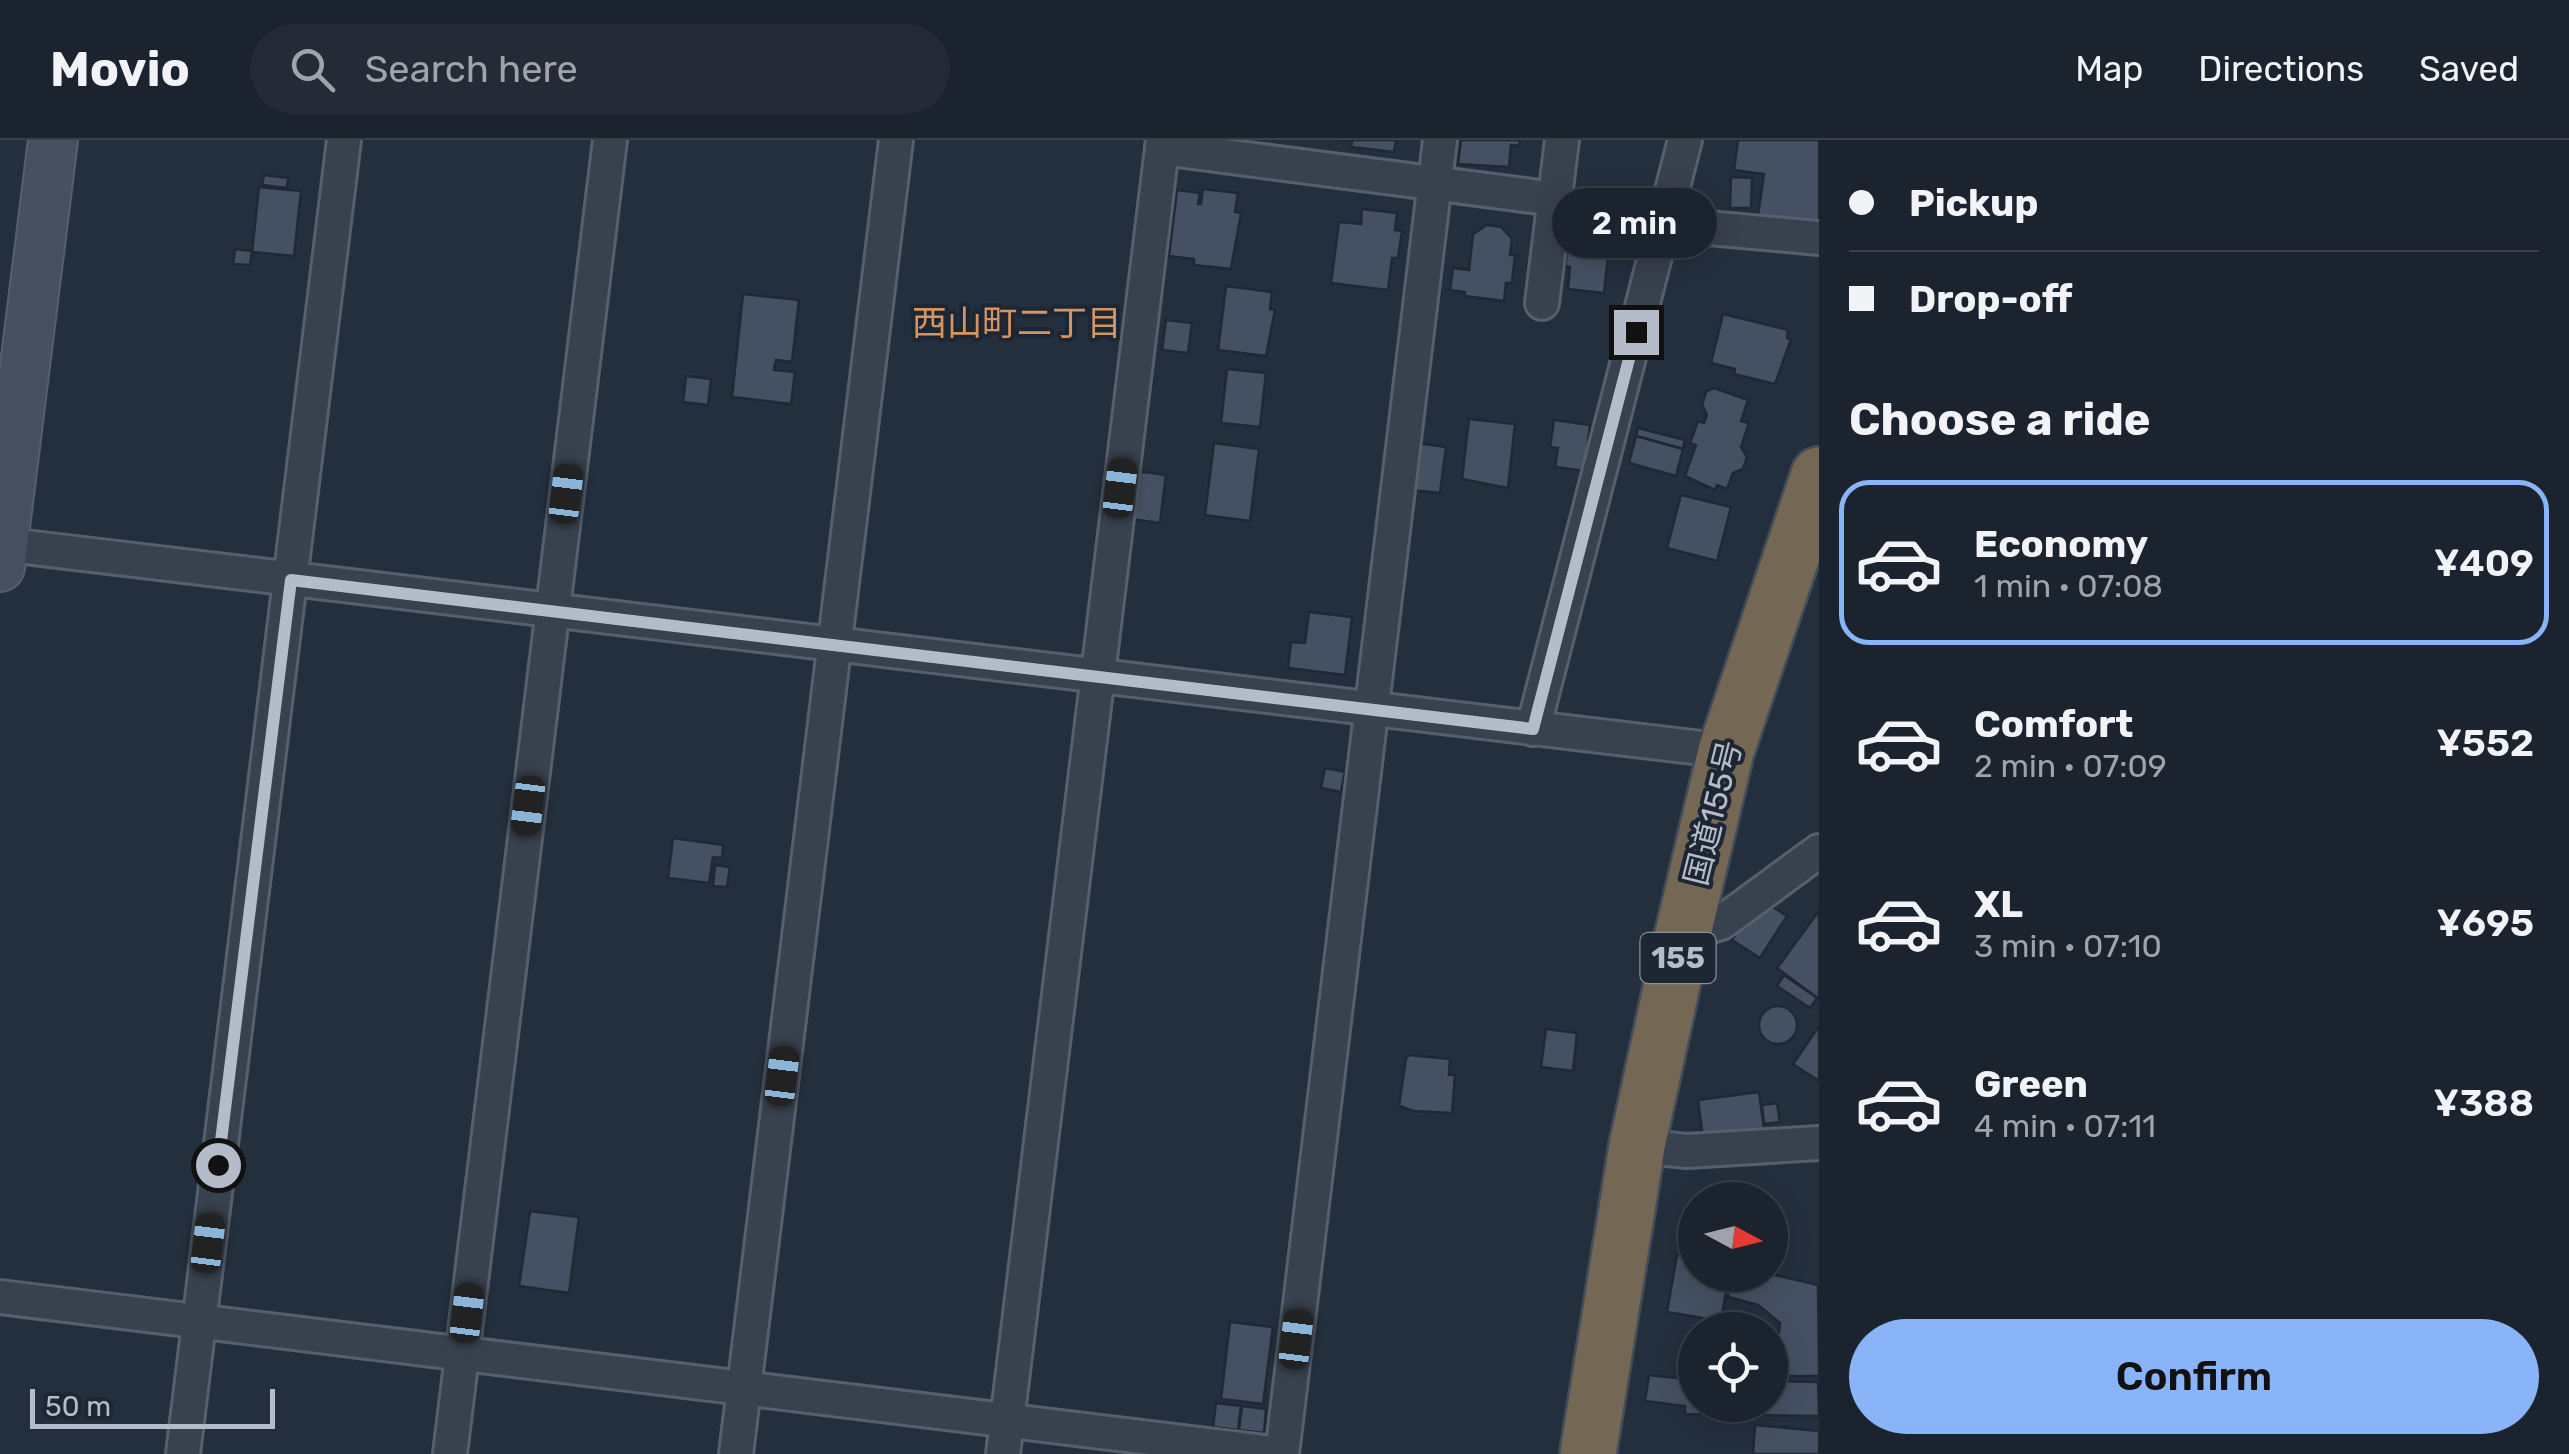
<!DOCTYPE html>
<html lang="en">
<head>
<meta charset="utf-8">
<style>
	body { margin:0; font-family:Rubik,"Noto Sans JP",sans-serif; background:#242b36; color:#f1f3f6; height:100vh; display:flex; flex-direction:column; font-size:38px; white-space:nowrap }
	* { box-sizing:border-box; margin:0 }
	p { font-size:32px; color:#a0a4aa }
	.icon { flex:none; width:55px; height:55px; fill:none; stroke:currentColor; stroke-width:2; stroke-linecap:round; stroke-linejoin:round }
	.map { position:relative; flex:1; overflow:hidden }
	.side { display:flex; flex-direction:column; background:#1b232e; width:750px }
	.side>* { flex:none }
	.banner { display:grid; align-content:center; height:220px; padding:0 30px; background:#1b232e }
	.needle { width:65px; rotate:97deg }
	.controls { position:absolute; left:1678px; top:1042px; display:grid; gap:20px }
	.controls a { display:grid; place-items:center; width:110px; height:110px; border-radius:50%; background:#1b232e; box-shadow:0 5px 25px #0003,0 0 0 2px #39404a; font-size:50px }
	.scale { position:absolute; left:30px; bottom:25px; width:245px; box-sizing:border-box; padding-left:10px; border:5px solid #b4bcc9; border-top:0; font-size:28px; line-height:35px; white-space:nowrap; color:#b4bcc9; -webkit-text-stroke:8px #1d2633; paint-order:stroke }
	.end { position:absolute; width:45px; height:45px; margin:-22px; border:12px solid #b4bcc9; background:#111; box-shadow:0 0 0 5px #111 }
	.from { border-radius:50% }
	.bubble { position:absolute; height:70px; border-radius:35px; background:#1b232e; box-shadow:0 5px 25px #0003,0 0 0 2px #39404a; font-size:32px; font-weight:600; line-height:70px; text-align:center }
	.car { position:absolute; width:30px; height:60px; margin:-30px -15px; border-radius:12px; box-shadow:0 0 8px 2px #0007; background:linear-gradient(#222 24%,#8ab4d8 0 40%,#222 0 76%,#8ab4d8 0 86%,#222 0) }
	.banner b { display:flex; align-items:center; gap:35px; height:95px; font-size:38px }
	.banner b+b { border-top:2px solid #39404a }
	.banner i { width:25px; height:25px; background:#f1f3f6 }
	ul { padding:0; list-style:none }
	li { display:flex; align-items:center; gap:30px; height:165px; margin:0 20px 15px; padding:0 10px; border:5px solid transparent; border-radius:30px }
	li div { flex:1 }
	li b { display:block; font-size:38px }
	li em { font-style:normal; font-weight:600 }
	li.on { border-color:#8ab4f8 }
	li>.icon { width:90px; height:90px; stroke-width:1.5 }
	h2 { padding:0 30px; font-size:45px; line-height:120px }
	.cta { display:flex; gap:20px; margin-top:auto; padding:20px 30px }
	.cta a { flex:1; height:115px; border-radius:60px; background:#8ab4f8; color:#111; font-size:40px; font-weight:600; line-height:115px; text-align:center }
	header { display:flex; align-items:center; gap:60px; box-sizing:border-box; height:140px; padding:0 50px; background:#1b232e; border-bottom:2px solid #39404a }
	header strong { font-size:48px }
	nav { display:flex; gap:55px; margin-inline-start:auto; font-size:35px }
	.search { width:700px; height:90px; background:#242b36; display:flex; align-items:center; gap:25px; box-sizing:border-box; padding:0 35px; border-radius:55px; color:#a0a4aa; font-size:38px }
	main { display:flex; flex:1; min-height:0 }
	.map>svg:first-child { display:block }
	.building { fill:#455162; stroke:#1f2835; stroke-width:2.5 }
	.lines { fill:none; stroke-linecap:round; stroke-linejoin:round }
	.street-casing { stroke:#565f6c; stroke-width:38 }
	.secondary-casing { stroke:#565f6c; stroke-width:52 }
	.highway-casing { stroke:#434c59; stroke-width:60 }
	.street { stroke:#38414e; stroke-width:32 }
	.secondary { stroke:#465061; stroke-width:48 }
	.highway { stroke:#746855; stroke-width:55 }
	.route { stroke:#b4bcc9; stroke-width:12 }
	.labels { text-anchor:middle; stroke-width:8; stroke-linejoin:round; paint-order:stroke }
	.shield { fill:#1d2633; stroke:#878f9c; stroke-width:2.5 }
	.shield-label { font-size:30px; font-weight:bold; fill:#b4bcc9 }
	.street-label { font-size:32px; fill:#b4bcc9; stroke:#1d2633 }
	.neighbourhood-label { font-size:35px; fill:#d59563; stroke:#1d2633 }
</style>
</head>
<body>
<header>
<strong>Movio</strong>
<div class="search"><svg class="icon" aria-label="search" viewBox="0 0 24 24"><circle cx="10" cy="10" r="6"/><path d="M15 15l6 6"/></svg>Search here</div>
<nav><a>Map</a><a>Directions</a><a>Saved</a></nav>
</header>
<main>
<div class="map">
<svg width="1819" height="1314" viewBox="0 0 1819 1314">
	<rect width="100%" height="100%" fill="#242f3e"/>
	<!-- building -->
	<g class="building">
		<path d="M 1340,0 L 1396,0 L 1394,12 L 1351,7 L 1352,1 Z"/>
		<path d="M 1461,0 L 1520,0 L 1519,6 L 1511,5 L 1509,27 L 1458,24 Z"/>
		<path d="M 1738,0 L 1819,0 L 1819,83 L 1757,82 L 1764,34 L 1734,30 Z"/>
		<path d="M 264,35 L 288,38 L 287,48 L 262,45 Z"/>
		<path d="M 1731,37 L 1752,38 L 1751,68 L 1730,68 Z"/>
		<path d="M 259,47 L 301,51 L 294,116 L 252,112 Z"/>
		<path d="M 1203,49 L 1238,53 L 1235,72 L 1241,73 L 1231,129 L 1194,125 L 1194,119 L 1169,116 L 1177,50 L 1200,53 L 1198,64 L 1201,64 Z"/>
		<path d="M 1571,52 L 1605,56 L 1602,81 L 1568,76 Z"/>
		<path d="M 1362,69 L 1397,73 L 1395,90 L 1402,91 L 1398,118 L 1392,118 L 1388,150 L 1331,143 L 1339,82 L 1361,84 Z"/>
		<path d="M 1487,85 L 1501,87 L 1512,99 L 1510,115 L 1515,115 L 1512,143 L 1506,143 L 1504,161 L 1465,156 L 1465,152 L 1450,150 L 1453,128 L 1469,130 L 1473,94 Z"/>
		<path d="M 1568,107 L 1594,110 L 1594,114 L 1608,116 L 1604,153 L 1568,149 L 1570,127 L 1565,126 Z"/>
		<path d="M 235,109 L 252,111 L 250,125 L 233,124 Z"/>
		<path d="M 1226,146 L 1272,152 L 1270,169 L 1275,170 L 1266,216 L 1218,210 Z"/>
		<path d="M 743,154 L 799,160 L 792,222 L 776,220 L 774,230 L 795,232 L 791,264 L 732,257 Z"/>
		<path d="M 1723,174 L 1788,190 L 1787,198 L 1791,199 L 1775,244 L 1734,234 L 1735,229 L 1711,223 Z"/>
		<path d="M 1166,180 L 1192,183 L 1188,213 L 1162,210 Z"/>
		<path d="M 1227,229 L 1266,233 L 1260,287 L 1221,283 Z"/>
		<path d="M 686,236 L 711,239 L 708,265 L 683,262 Z"/>
		<path d="M 1714,248 L 1748,260 L 1741,281 L 1749,283 L 1741,307 L 1747,317 L 1743,329 L 1733,333 L 1727,349 L 1717,345 L 1715,350 L 1685,336 L 1696,305 L 1690,303 L 1698,281 L 1704,283 L 1707,275 L 1702,264 L 1706,252 Z"/>
		<path d="M 1469,279 L 1515,284 L 1508,348 L 1462,339 Z"/>
		<path d="M 1554,280 L 1590,285 L 1585,331 L 1555,327 L 1558,308 L 1550,307 Z"/>
		<path d="M 1638,288 L 1685,300 L 1683,309 L 1636,296 Z"/>
		<path d="M 1636,296 L 1683,309 L 1676,336 L 1629,323 Z"/>
		<path d="M 1214,303 L 1259,309 L 1250,381 L 1205,375 Z"/>
		<path d="M 1417,303 L 1446,307 L 1440,353 L 1411,350 Z"/>
		<path d="M 1137,331 L 1166,335 L 1160,383 L 1131,379 Z"/>
		<path d="M 1681,355 L 1731,367 L 1717,421 L 1667,408 Z"/>
		<path d="M 1309,472 L 1352,477 L 1345,535 L 1288,528 L 1291,502 L 1305,503 Z"/>
		<path d="M 1325,628 L 1345,632 L 1341,652 L 1321,648 Z"/>
		<path d="M 673,698 L 723,705 L 722,718 L 713,717 L 709,743 L 668,738 Z"/>
		<path d="M 715,725 L 730,727 L 727,747 L 713,746 Z"/>
		<path d="M 1759,758 L 1787,776 L 1760,818 L 1732,800 Z"/>
		<path d="M 1819,771 L 1819,859 L 1777,828 Z"/>
		<path d="M 1784,835 L 1817,858 L 1810,868 L 1777,846 Z"/>
		<circle cx="1778" cy="885" r="19"/>
		<path d="M 1819,886 L 1819,941 L 1793,924 Z"/>
		<path d="M 1546,889 L 1577,893 L 1573,931 L 1541,927 Z"/>
		<path d="M 1409,915 L 1450,919 L 1449,935 L 1455,935 L 1452,973 L 1414,971 L 1399,966 L 1406,918 Z"/>
		<path d="M 1759,952 L 1764,989 L 1703,998 L 1698,960 Z"/>
		<path d="M 1777,963 L 1780,982 L 1764,984 L 1762,965 Z"/>
		<path d="M 530,1071 L 579,1077 L 569,1153 L 519,1146 Z"/>
		<path d="M 1677,1115 L 1695,1118 L 1695,1135 L 1729,1135 L 1721,1181 L 1667,1172 Z"/>
		<path d="M 1770,1134 L 1818,1145 L 1819,1236 L 1770,1236 L 1770,1224 L 1775,1224 L 1780,1183 L 1758,1165 L 1728,1157 L 1732,1135 Z"/>
		<path d="M 1230,1182 L 1273,1187 L 1263,1264 L 1221,1259 Z"/>
		<path d="M 1649,1235 L 1695,1240 L 1695,1265 L 1770,1265 L 1770,1241 L 1818,1242 L 1819,1276 L 1685,1274 L 1685,1266 L 1645,1261 Z"/>
		<path d="M 1216,1263 L 1241,1266 L 1238,1290 L 1213,1287 Z"/>
		<path d="M 1242,1266 L 1266,1269 L 1264,1293 L 1239,1290 Z"/>
		<path d="M 1755,1285 L 1819,1291 L 1819,1314 L 1753,1314 Z"/>
	</g>
	<g class="lines">
		<defs>
			<g id="street">
				<path d="M 1162,8 L 1555,59"/>
				<path d="M 1664,84 L 1819,98"/>
				<path d="M 1542,163 L 1562,0"/>
				<path d="M 0,404 L 1726,611"/>
				<path d="M 1533,589 L 1685,0"/>
				<path d="M 1683,794 L 1721,783 L 1819,711"/>
				<path d="M 1637,1006 L 1687,1011 L 1819,1003"/>
				<path d="M 0,1157 L 1281,1314"/>
				<path d="M 183,1314 L 344,0"/>
				<path d="M 450,1314 L 610,0"/>
				<path d="M 736,1314 L 896,0"/>
				<path d="M 1003,1314 L 1163,0"/>
				<path d="M 1282,1314 L 1440,0"/>
			</g>
			<path id="secondary" d="M 0,427 L 53,0"/>
			<path id="highway" d="M 1588,1314 L 1637,1006 L 1683,794 L 1726,611 L 1819,335"/>
		</defs>
		<!-- street casing -->
		<use href="#street" class="street-casing"/>
		<!-- secondary casing -->
		<use href="#secondary" class="secondary-casing"/>
		<!-- highway casing -->
		<use href="#highway" class="highway-casing"/>
		<!-- street -->
		<use href="#street" class="street"/>
		<!-- secondary -->
		<use href="#secondary" class="secondary"/>
		<!-- highway -->
		<use href="#highway" class="highway"/>
	</g>
	<g class="lines">
		<!-- route -->
		<path class="route" d="M 218,1025 L 291,440 L 1533,589 L 1636,192"/>
	</g>
	<g class="labels">
		<!-- shield labels -->
		<rect class="shield" x="1640.5" y="793" width="75" height="50" rx="8"/>
		<g class="shield-label">
			<text x="1678" y="828">155</text>
		</g>
		<!-- street labels -->
		<g class="street-label">
			<text transform="translate(1713 673) rotate(-76)" y="11">国道155号</text>
		</g>
		<!-- neighbourhood labels -->
		<g class="neighbourhood-label">
			<text x="1017" y="195">西山町二丁目</text>
		</g>
	</g>
</svg>
<div class="controls">
<a><svg class="needle" viewBox="-14 -14 28 28"><path d="M0-13l5 13h-10z" fill="#e53935"/><path d="M0 13l5-13h-10z" fill="#a0a4aa"/></svg></a>
<a><svg class="icon" aria-label="locate" viewBox="0 0 24 24"><circle cx="12" cy="12" r="6"/><path d="M12 2v4M12 18v4M2 12h4M18 12h4"/></svg></a>
</div>
<div class="scale">50 m</div>
<i class="end from" style="left:218px;top:1025px"></i>
<i class="end" style="left:1636px;top:192px"></i>
<div class="bubble" style="left:1552px;top:48px;width:165px">2 min</div>
<i class="car" style="left:1120px;top:348px;rotate:7deg"></i>
<i class="car" style="left:566px;top:354px;rotate:7deg"></i>
<i class="car" style="left:528px;top:666px;rotate:187deg"></i>
<i class="car" style="left:782px;top:936px;rotate:7deg"></i>
<i class="car" style="left:208px;top:1103px;rotate:7deg"></i>
<i class="car" style="left:467px;top:1173px;rotate:7deg"></i>
<i class="car" style="left:1296px;top:1199px;rotate:7deg"></i>
</div>
<section class="side">
<div class="banner">
<b><i class="from"></i>Pickup</b>
<b><i></i>Drop-off</b>
</div>
<h2>Choose a ride</h2>
<ul>
<li class="on"><svg class="icon" aria-label="car" viewBox="0 0 24 24"><path d="M5 17H2v-5l4-1 3-4h7l3 4 3 1v5h-3M9 17h6M6 11h13"/><circle cx="7" cy="17" r="2"/><circle cx="17" cy="17" r="2"/></svg><div><b>Economy</b><p>1 min · 07:08</p></div><em>¥409</em></li>
<li><svg class="icon" aria-label="car" viewBox="0 0 24 24"><path d="M5 17H2v-5l4-1 3-4h7l3 4 3 1v5h-3M9 17h6M6 11h13"/><circle cx="7" cy="17" r="2"/><circle cx="17" cy="17" r="2"/></svg><div><b>Comfort</b><p>2 min · 07:09</p></div><em>¥552</em></li>
<li><svg class="icon" aria-label="car" viewBox="0 0 24 24"><path d="M5 17H2v-5l4-1 3-4h7l3 4 3 1v5h-3M9 17h6M6 11h13"/><circle cx="7" cy="17" r="2"/><circle cx="17" cy="17" r="2"/></svg><div><b>XL</b><p>3 min · 07:10</p></div><em>¥695</em></li>
<li><svg class="icon" aria-label="car" viewBox="0 0 24 24"><path d="M5 17H2v-5l4-1 3-4h7l3 4 3 1v5h-3M9 17h6M6 11h13"/><circle cx="7" cy="17" r="2"/><circle cx="17" cy="17" r="2"/></svg><div><b>Green</b><p>4 min · 07:11</p></div><em>¥388</em></li>
</ul>
<div class="cta"><a>Confirm</a></div>
</section>
</main>
</body>
</html>
